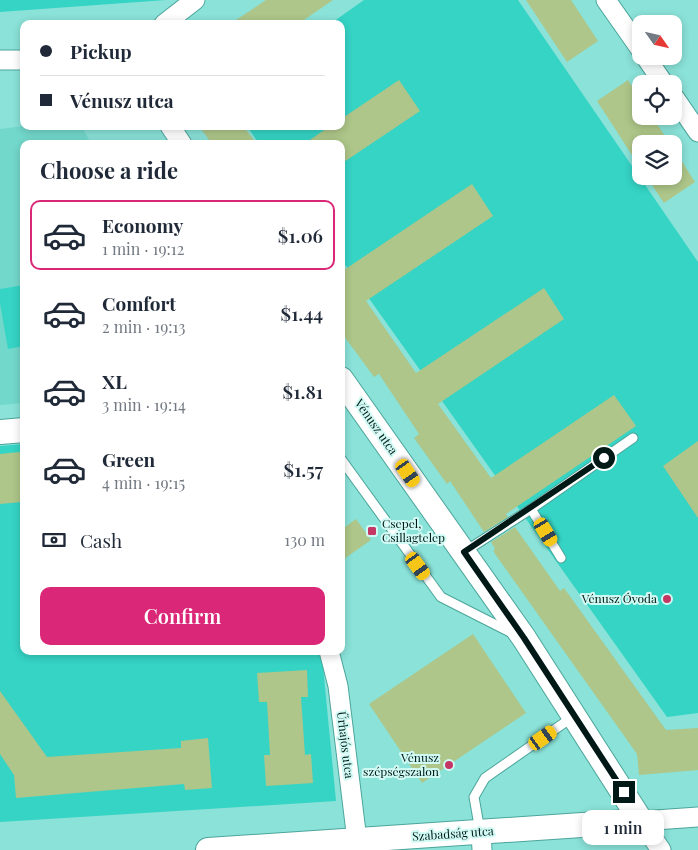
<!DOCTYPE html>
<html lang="en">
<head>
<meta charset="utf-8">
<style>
	body { margin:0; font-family:"Playfair Display",serif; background:#f6f6f7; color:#1f2937; height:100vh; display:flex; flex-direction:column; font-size:19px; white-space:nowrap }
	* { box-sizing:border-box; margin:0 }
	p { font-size:16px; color:#747a83 }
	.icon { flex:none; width:28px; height:28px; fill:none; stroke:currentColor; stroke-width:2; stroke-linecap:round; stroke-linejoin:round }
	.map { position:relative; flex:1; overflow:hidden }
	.details { position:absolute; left:20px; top:140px; width:325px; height:515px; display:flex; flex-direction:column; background:#fff; border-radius:10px; box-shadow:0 2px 8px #0003 }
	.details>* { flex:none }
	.banner { position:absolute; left:20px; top:20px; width:325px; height:110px; border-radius:10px; box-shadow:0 2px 8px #0003; display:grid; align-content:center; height:110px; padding:0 20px; background:#fff }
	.needle { width:32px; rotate:124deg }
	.controls { position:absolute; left:632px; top:15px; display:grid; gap:10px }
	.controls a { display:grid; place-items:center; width:50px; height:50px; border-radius:10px; background:#fff; box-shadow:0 2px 8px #0003; font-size:25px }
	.end { position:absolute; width:22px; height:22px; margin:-11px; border:6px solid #001916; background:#fff; box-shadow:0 0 0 2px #fff }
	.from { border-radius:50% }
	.bubble { position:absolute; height:35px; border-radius:10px; background:#fff; box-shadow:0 2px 8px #0003; font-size:16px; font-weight:600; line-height:35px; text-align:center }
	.car { position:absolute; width:15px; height:30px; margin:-15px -8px; border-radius:6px; box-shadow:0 0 4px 1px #0007; background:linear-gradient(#f5c518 24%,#345 0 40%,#f5c518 0 76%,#345 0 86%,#f5c518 0) }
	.banner b { display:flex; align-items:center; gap:18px; height:48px; font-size:19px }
	.banner b+b { border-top:1px solid #e0e1e3 }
	.banner i { width:12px; height:12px; background:#1f2937 }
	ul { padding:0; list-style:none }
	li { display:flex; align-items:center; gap:15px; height:70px; margin:0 10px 8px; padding:0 10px; border:2px solid transparent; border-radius:10px }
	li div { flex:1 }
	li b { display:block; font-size:19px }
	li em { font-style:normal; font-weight:600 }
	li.on { border-color:#db2777 }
	li>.icon { width:45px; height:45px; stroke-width:1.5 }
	h2 { padding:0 20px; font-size:22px; line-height:60px }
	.pay { display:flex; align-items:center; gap:12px; height:55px; padding:0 20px; font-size:19px }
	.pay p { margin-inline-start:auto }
	.action { display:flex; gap:10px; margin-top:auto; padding:10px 20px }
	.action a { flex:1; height:58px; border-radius:10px; background:#db2777; color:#fff; font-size:20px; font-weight:600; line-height:58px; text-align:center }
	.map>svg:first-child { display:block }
	.built { fill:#73d8cc }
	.green { fill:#35d4c5 }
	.building { fill:#aec689 }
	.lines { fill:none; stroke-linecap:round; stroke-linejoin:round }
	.service-casing { stroke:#4ca59b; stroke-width:11 }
	.minor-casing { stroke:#4ca59b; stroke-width:21 }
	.tertiary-casing { stroke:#4ca59b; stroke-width:26 }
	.service { stroke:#fff; stroke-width:9 }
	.minor { stroke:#fff; stroke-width:19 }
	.tertiary { stroke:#fff; stroke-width:24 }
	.route { stroke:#001916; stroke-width:6 }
	.poi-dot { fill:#c43764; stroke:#d1faf4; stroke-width:2 }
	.labels { text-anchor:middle; stroke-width:4; stroke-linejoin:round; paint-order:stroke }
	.street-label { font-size:12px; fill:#001916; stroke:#d1faf4 }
	.poi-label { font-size:12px; fill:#001916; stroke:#d1faf4; text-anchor:end }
</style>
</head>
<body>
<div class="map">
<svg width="698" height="850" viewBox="0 0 698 850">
	<rect width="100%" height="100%" fill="#8ae2d8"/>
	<!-- built -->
	<path class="built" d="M 24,126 L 82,126 L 91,144 L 24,144 L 24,403 L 0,405 L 0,129 Z"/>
	<!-- green -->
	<g class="green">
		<path d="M 0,0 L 166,0 L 0,12 Z"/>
		<path d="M 364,0 L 518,0 L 698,262 L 698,713 L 667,717 L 341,259 L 341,144 L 259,144 L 247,126 L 341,126 L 341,24 L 330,24 Z"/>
		<path d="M 24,285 L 24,346 L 8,349 L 0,303 L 0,289 Z"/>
		<path d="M 24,444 L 24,651 L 319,651 L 322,656 L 336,801 L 0,822 L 0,446 Z"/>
	</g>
	<!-- building -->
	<g class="building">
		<path d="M 266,0 L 333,0 L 298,24 L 230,24 Z"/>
		<path d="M 526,0 L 571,0 L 598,41 L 567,62 Z"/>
		<path d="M 399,80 L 420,111 L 341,164 L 341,144 L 304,144 L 330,126 L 341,126 L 341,119 Z"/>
		<path d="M 628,80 L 641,100 L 641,116 L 652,116 L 670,144 L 641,144 L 641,169 L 597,101 Z"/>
		<path d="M 199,126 L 243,126 L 257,144 L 212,144 Z"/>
		<path d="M 674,149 L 695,182 L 664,203 L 646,176 L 674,176 Z"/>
		<path d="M 472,184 L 493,216 L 366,301 L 416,373 L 544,288 L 564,319 L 438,404 L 491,478 L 614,395 L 636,426 L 506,514 L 508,517 L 484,532 L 450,481 L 447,484 L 414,438 L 419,434 L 379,374 L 374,377 L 341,332 L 341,272 Z"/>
		<path d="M 698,441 L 698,518 L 663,466 Z"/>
		<path d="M 20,452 L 22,460 L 24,460 L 24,495 L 22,502 L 0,504 L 0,454 Z"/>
		<path d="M 356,519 L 371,540 L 341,561 L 341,530 Z"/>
		<path d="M 515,527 L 560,591 L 564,588 L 666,730 L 698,728 L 698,770 L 639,775 L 637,754 L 493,551 L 495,549 L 491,542 Z"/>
		<path d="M 473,634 L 526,713 L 422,783 L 369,704 Z"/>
		<path d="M 307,670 L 308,697 L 301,697 L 305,755 L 311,754 L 313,783 L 266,786 L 264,755 L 270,755 L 267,702 L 259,702 L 257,673 Z"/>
		<path d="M 0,691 L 47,757 L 181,748 L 181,741 L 208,738 L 212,788 L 185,790 L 184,784 L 16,798 L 14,775 L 0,754 Z"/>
	</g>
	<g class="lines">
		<defs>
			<g id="service">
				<path d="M 341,459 L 441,597 L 512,633"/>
				<path d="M 531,509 L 633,438"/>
				<path d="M 464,552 L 531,509 L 561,558"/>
				<path d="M 480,831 L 474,797 L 485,778 L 574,716"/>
			</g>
			<g id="minor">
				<path d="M 606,0 L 641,50"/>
				<path d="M 164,24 L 195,0"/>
				<path d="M 645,56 L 664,84"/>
				<path d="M 0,60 L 24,60"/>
				<path d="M 674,97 L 698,132"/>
				<path d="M 170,126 L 182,144"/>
				<path d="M 329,651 L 338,686 L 357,840"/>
				<path d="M 641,821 L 698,817"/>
				<path d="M 641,821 L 661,850"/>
				<path d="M 481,832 L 482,850"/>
			</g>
			<g id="tertiary">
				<path d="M 0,432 L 24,430"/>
				<path d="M 208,850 L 641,821 L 524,638 L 341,379"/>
			</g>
		</defs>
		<!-- service casing -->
		<use href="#service" class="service-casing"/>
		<!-- minor casing -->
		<use href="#minor" class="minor-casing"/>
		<!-- tertiary casing -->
		<use href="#tertiary" class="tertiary-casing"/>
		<!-- service -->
		<use href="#service" class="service"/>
		<!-- minor -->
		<use href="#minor" class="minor"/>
		<!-- tertiary -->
		<use href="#tertiary" class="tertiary"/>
	</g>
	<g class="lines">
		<!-- route -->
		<path class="route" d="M 604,458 L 464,552 L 524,638 L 624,792"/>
	</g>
	<!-- markers -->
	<g class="poi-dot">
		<rect x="367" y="526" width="10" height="10" rx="2.5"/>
		<circle cx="667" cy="599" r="5"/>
		<circle cx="449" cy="765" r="5"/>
	</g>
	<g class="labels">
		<!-- street labels -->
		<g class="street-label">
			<text transform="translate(376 427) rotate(55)" y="4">Vénusz utca</text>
			<text transform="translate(345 745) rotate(83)" y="4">Űrhajós utca</text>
			<text transform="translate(453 834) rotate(-4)" y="4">Szabadság utca</text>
		</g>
		<!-- poi labels -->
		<g class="poi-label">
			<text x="382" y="528" text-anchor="start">Csepel,<tspan x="382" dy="14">Csillagtelep</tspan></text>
			<text x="657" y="603">Vénusz Óvoda</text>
			<text x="439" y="762">Vénusz<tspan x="439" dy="14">szépségszalon</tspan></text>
		</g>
	</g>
</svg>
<div class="controls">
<a><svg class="needle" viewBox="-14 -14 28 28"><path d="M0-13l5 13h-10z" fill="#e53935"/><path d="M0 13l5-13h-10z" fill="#747a83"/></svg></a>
<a><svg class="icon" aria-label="locate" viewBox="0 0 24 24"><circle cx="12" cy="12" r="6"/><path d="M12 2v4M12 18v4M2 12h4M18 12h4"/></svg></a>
<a><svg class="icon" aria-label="layers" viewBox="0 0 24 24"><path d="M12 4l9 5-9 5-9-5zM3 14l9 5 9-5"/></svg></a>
</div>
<i class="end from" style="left:604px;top:458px"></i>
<i class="end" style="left:624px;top:792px"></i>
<div class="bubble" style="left:582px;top:810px;width:82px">1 min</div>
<i class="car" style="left:408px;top:473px;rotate:145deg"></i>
<i class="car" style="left:546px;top:532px;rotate:149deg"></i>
<i class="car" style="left:418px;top:566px;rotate:144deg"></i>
<i class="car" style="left:543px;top:738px;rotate:55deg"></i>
<div class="banner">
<b><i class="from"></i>Pickup</b>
<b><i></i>Vénusz utca</b>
</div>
<section class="details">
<h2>Choose a ride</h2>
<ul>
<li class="on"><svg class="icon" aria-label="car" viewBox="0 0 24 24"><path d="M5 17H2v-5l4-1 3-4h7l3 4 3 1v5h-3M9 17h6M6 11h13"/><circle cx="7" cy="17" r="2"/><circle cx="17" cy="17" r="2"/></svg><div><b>Economy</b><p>1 min · 19:12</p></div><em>$1.06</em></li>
<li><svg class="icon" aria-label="car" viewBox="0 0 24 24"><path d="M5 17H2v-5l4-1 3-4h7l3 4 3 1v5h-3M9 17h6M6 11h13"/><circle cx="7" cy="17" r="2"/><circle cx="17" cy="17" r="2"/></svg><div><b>Comfort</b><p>2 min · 19:13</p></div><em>$1.44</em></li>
<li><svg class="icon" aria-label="car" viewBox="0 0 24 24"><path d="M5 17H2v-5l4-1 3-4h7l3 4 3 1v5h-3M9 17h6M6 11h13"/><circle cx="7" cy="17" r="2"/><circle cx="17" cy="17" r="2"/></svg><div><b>XL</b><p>3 min · 19:14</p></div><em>$1.81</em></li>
<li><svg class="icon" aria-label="car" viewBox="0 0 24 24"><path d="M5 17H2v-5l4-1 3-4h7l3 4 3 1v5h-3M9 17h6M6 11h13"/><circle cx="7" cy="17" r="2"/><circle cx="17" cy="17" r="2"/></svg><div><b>Green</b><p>4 min · 19:15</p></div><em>$1.57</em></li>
</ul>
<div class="pay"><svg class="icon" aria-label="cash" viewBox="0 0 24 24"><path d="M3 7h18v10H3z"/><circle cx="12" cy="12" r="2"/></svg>Cash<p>130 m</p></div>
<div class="action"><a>Confirm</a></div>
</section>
</div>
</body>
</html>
